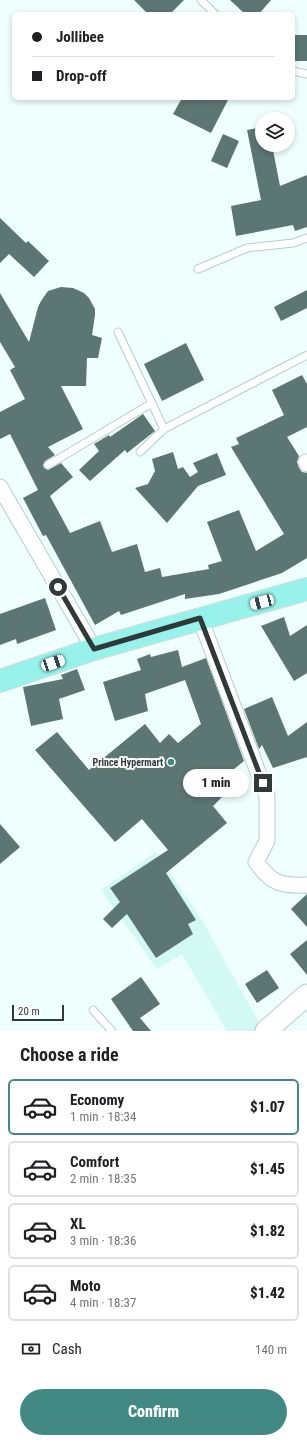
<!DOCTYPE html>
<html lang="en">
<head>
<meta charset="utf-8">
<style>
	body { margin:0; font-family:"Roboto Condensed",sans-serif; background:#f6f6f6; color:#202124; height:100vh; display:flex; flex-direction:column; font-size:15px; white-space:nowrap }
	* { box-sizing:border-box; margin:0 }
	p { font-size:13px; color:#757577 }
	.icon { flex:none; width:22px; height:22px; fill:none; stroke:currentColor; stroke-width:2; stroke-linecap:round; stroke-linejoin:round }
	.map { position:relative; height:1031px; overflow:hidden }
	.panel { display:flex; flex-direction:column; background:#fff; flex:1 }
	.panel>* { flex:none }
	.hud { position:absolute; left:12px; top:12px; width:283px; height:88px; border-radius:6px; box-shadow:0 2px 6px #0003; display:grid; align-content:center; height:88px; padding:0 20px; background:#fff }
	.controls { position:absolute; left:255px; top:112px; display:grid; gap:8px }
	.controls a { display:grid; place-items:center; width:40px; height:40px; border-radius:50%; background:#fff; box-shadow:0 2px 6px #0003; font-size:20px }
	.scale { position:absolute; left:12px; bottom:10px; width:52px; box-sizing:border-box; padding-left:4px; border:2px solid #2e3938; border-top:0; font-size:11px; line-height:14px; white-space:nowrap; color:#2e3938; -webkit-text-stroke:3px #fff; paint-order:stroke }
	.end { position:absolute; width:18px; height:18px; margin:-9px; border:5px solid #2e3938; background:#fff; box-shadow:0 0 0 2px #fff }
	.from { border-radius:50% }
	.bubble { position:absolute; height:28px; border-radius:14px; background:#fff; box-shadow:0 2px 6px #0003; font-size:13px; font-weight:800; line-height:28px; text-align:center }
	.car { position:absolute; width:12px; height:24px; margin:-12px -6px; border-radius:5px; box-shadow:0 0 3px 1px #0007; background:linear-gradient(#fff 24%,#345 0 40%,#fff 0 76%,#345 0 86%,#fff 0) }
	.hud b { display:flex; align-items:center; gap:14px; height:38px; font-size:15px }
	.hud b+b { border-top:1px solid #e0e0e0 }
	.hud i { width:10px; height:10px; background:#202124 }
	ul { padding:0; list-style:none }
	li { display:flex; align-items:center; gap:12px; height:56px; margin:0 8px 6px; padding:0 12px; border:2px solid #e0e0e0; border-radius:6px }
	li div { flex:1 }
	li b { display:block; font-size:15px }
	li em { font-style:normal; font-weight:800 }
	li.active { border-color:#428983 }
	li>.icon { width:36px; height:36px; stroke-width:1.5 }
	h2 { padding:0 20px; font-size:18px; line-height:48px }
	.pay { display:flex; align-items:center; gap:10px; height:44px; padding:0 20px; font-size:15px }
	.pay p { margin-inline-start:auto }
	.button { display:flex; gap:8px; margin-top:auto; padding:8px 20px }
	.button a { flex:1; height:46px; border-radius:24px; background:#428983; color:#fff; font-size:16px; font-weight:800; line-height:46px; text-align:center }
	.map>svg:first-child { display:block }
	.built { fill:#d2f9f4 }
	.building { fill:#5c7673 }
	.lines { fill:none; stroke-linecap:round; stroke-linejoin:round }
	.lane-casing { stroke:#b3cfcc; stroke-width:9 }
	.street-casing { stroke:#b3cfcc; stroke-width:17 }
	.secondary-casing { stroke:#b3cfcc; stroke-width:23 }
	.primary-casing { stroke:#d9dbdb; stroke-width:24 }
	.lane { stroke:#fff; stroke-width:7 }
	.street { stroke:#fff; stroke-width:15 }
	.secondary { stroke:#fff; stroke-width:21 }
	.primary { stroke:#97f2eb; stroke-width:22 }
	.route { stroke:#2e3938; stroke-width:5 }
	.poi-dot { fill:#428983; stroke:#fff; stroke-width:1.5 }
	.labels { text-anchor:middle; stroke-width:4; stroke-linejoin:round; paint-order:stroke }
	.poi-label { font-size:10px; font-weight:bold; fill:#2e3938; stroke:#fff; text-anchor:end }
</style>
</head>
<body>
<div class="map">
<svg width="307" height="1031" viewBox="0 0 307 1031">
	<rect width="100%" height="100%" fill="#eefffd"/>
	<!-- built -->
	<path class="built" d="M 156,852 L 203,922 L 261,1026 L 255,1031 L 227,1031 L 182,954 L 157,969 L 101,890 Z"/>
	<!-- building -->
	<g class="building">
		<path d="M 134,0 L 184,0 L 170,14 L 148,14 Z"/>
		<path d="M 230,0 L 271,0 L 259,14 L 245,14 Z"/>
		<rect x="293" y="35" width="14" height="26"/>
		<path d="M 182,98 L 229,98 L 211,133 L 173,114 Z"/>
		<path d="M 262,127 L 262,145 L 272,145 L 280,186 L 307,175 L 307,227 L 295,231 L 293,225 L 236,236 L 231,206 L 261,200 L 247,130 Z"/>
		<path d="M 223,134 L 239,141 L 227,168 L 211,161 Z"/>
		<path d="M 0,218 L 26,243 L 28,241 L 49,261 L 34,277 L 9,254 L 0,263 Z"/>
		<path d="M 61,287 L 73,288 L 84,293 L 89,298 L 95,309 L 95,315 L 92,335 L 102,338 L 98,358 L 87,358 L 86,386 L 61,386 L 83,429 L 48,447 L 55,455 L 45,461 L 43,465 L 44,468 L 48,470 L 61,463 L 73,477 L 50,496 L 70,533 L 100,521 L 112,552 L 137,544 L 145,572 L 160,568 L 162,577 L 209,569 L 208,565 L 222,561 L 207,522 L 239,510 L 256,551 L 284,534 L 231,447 L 239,444 L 236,438 L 284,415 L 272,390 L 302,375 L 307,384 L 307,427 L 287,437 L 299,456 L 297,462 L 299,468 L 302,472 L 307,473 L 307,558 L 282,573 L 219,594 L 185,599 L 185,594 L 121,615 L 119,611 L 95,625 L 46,535 L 43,536 L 23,498 L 38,490 L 10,434 L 0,439 L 0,412 L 25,399 L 10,370 L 15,367 L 0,342 L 0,293 L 29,342 L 38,307 L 41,301 L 48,291 Z"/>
		<path d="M 307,290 L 307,308 L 281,321 L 274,307 Z"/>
		<path d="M 186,343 L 204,380 L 162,401 L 144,364 Z"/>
		<path d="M 143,414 L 155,431 L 127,453 L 125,450 L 90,481 L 79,470 L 99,451 L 94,444 L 109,435 L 110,437 Z"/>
		<path d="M 173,452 L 178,469 L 183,467 L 190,477 L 198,472 L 193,463 L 217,453 L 226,475 L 198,486 L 167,523 L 135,488 L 148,484 L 155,471 L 152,459 Z"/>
		<path d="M 45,598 L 56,630 L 17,644 L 16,639 L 0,645 L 0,614 Z"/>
		<path d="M 284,617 L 290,636 L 307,625 L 307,673 L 294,681 L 261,626 Z"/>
		<path d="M 178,650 L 182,667 L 206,658 L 244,761 L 217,783 L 226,793 L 213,806 L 227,823 L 166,873 L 196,920 L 188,924 L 193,934 L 156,958 L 127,914 L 112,928 L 103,919 L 120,902 L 110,888 L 168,850 L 142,819 L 115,842 L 35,750 L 57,732 L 89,770 L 145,724 L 160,743 L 169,734 L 178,743 L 201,724 L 185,680 L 145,694 L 148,711 L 115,721 L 103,682 L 141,670 L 137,659 L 150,654 L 151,657 Z"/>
		<path d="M 77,669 L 85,690 L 59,699 L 63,719 L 31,726 L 23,687 L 63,679 L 61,675 Z"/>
		<path d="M 272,697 L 288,736 L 307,722 L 307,757 L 273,768 L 262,745 L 259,749 L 244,709 Z"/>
		<path d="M 0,824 L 20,847 L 0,864 Z"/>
		<path d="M 307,894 L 307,927 L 291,909 Z"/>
		<path d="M 307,940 L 307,975 L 290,954 Z"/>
		<path d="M 267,970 L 279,988 L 257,1003 L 245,984 Z"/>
		<path d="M 141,977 L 160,1004 L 140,1018 L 151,1031 L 133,1031 L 111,999 Z"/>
	</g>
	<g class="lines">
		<defs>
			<g id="lane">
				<path d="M 201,0 L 215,14"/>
				<path d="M 293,71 L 307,74"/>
				<path d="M 198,269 L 247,248 L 293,243 L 307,238"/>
				<path d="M 118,332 L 164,429"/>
				<path d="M 140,452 L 164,429 L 307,355"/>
				<path d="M 48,465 L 152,403"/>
				<path d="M 93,1010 L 112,1031"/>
			</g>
			<g id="street">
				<path d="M 306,462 L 307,464"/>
				<path d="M 0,487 L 94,649"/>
				<path d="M 200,618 L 267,796 L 267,841 L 256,862 C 272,884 281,886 307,885"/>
			</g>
			<path id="secondary" d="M 266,1031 L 307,995"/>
			<path id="primary" d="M 0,681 L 94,649 L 307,589"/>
		</defs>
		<!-- lane casing -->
		<use href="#lane" class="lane-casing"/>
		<!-- street casing -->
		<use href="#street" class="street-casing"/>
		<!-- secondary casing -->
		<use href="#secondary" class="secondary-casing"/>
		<!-- primary casing -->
		<use href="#primary" class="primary-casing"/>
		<!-- lane -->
		<use href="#lane" class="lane"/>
		<!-- street -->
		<use href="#street" class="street"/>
		<!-- secondary -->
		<use href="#secondary" class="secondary"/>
		<!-- primary -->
		<use href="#primary" class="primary"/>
	</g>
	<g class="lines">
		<!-- route -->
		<path class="route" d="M 58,587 L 94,649 L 200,618 L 263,783"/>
	</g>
	<!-- markers -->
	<circle class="poi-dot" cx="171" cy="762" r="4"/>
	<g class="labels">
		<!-- poi labels -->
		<g class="poi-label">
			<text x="163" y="766">Prince Hypermart</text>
		</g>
	</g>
</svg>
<div class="controls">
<a><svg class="icon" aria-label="layers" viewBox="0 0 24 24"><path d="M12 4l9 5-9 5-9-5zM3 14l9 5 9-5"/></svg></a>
</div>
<div class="scale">20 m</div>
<i class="end from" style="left:58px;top:587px"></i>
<i class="end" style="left:263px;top:783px"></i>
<div class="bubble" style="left:183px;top:769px;width:66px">1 min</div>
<i class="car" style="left:262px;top:602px;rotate:255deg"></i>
<i class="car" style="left:53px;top:663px;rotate:71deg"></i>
<div class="hud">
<b><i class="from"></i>Jollibee</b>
<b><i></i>Drop-off</b>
</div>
</div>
<section class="panel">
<h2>Choose a ride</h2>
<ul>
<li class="active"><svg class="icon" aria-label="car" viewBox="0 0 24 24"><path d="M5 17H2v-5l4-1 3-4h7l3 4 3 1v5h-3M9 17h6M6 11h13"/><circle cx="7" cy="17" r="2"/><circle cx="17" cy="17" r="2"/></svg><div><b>Economy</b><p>1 min · 18:34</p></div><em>$1.07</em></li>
<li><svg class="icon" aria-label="car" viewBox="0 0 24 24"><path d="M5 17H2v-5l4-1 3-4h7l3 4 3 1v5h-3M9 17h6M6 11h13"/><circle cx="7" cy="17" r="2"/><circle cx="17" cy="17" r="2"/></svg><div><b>Comfort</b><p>2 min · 18:35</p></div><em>$1.45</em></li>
<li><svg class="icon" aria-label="car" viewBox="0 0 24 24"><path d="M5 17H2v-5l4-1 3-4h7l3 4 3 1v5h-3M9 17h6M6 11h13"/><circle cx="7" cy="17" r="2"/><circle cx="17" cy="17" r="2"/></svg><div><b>XL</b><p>3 min · 18:36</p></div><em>$1.82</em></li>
<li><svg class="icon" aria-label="car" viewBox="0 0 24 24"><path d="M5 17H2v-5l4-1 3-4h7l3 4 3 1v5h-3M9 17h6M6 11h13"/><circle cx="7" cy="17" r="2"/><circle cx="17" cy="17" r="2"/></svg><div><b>Moto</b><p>4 min · 18:37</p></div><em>$1.42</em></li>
</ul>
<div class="pay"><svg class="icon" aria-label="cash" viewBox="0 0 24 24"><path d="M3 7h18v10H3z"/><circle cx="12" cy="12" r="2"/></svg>Cash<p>140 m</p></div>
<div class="button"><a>Confirm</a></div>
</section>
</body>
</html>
